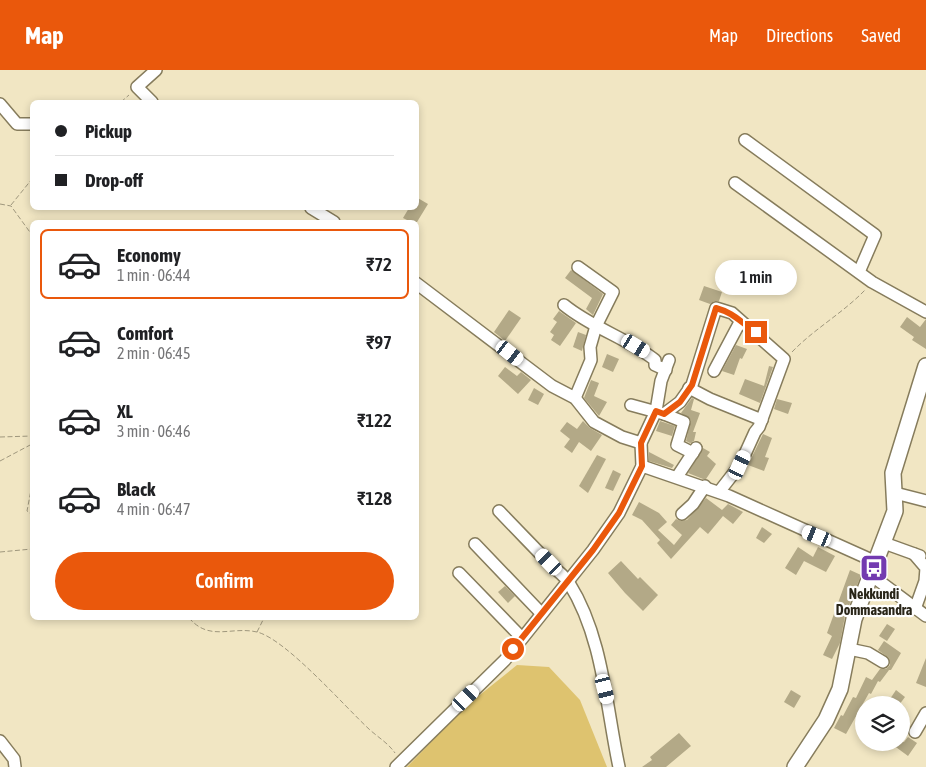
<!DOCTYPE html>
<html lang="en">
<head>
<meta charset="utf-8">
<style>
	body { margin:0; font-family:"Asap Condensed",sans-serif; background:#f2f2f2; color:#202124; height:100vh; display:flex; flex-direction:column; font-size:19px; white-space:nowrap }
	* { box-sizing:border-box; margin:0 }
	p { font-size:16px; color:#757577 }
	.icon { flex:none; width:28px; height:28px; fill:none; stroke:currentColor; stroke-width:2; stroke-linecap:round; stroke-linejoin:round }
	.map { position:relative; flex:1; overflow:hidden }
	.details { position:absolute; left:30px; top:150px; width:389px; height:400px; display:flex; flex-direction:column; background:#fff; border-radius:8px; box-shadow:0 2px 8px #0003 }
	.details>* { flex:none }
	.banner { position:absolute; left:30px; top:30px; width:389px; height:110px; border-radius:8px; box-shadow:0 2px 8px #0003; display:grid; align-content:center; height:110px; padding:0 25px; background:#fff }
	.fabs { position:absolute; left:855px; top:626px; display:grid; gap:10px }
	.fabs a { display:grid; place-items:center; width:55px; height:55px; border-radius:50%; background:#fff; box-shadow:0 2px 8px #0003; font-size:25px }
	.end { position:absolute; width:22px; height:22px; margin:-11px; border:6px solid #ea580c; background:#fff; box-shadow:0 0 0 2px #fff }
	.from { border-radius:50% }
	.bubble { position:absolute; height:35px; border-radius:18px; background:#fff; box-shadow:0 2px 8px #0003; font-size:16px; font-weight:600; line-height:35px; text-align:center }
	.car { position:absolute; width:15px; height:30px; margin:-15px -8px; border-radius:6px; box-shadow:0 0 4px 1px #0007; background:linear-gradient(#fff 24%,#345 0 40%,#fff 0 76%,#345 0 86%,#fff 0) }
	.banner b { display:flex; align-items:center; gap:18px; height:48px; font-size:19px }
	.banner b+b { border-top:1px solid #e0e0e0 }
	.banner i { width:12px; height:12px; background:#202124 }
	ul { padding:9px 0 0; list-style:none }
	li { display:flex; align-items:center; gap:15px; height:70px; margin:0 10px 8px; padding:0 15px; border:2px solid transparent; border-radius:8px }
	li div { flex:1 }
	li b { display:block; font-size:19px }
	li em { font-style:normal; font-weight:600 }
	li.active { border-color:#ea580c }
	li>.icon { width:45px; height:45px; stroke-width:1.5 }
	.primary-button { display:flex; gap:10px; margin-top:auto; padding:10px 25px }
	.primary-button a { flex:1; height:58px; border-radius:30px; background:#ea580c; color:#fff; font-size:20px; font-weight:600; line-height:58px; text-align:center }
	header { display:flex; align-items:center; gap:30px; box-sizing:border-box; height:70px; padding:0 25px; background:#ea580c; color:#fff }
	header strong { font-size:24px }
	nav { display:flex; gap:28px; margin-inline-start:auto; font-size:18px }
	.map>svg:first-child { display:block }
	.water { fill:#dec36f }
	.building { fill:#b3a987 }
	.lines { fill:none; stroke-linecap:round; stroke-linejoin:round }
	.minor-casing { stroke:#867c5c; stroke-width:14 }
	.major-casing { stroke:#867c5c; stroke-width:18 }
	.path { stroke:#9f977d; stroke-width:1; stroke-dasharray:5 2.5; stroke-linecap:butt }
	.minor { stroke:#fff; stroke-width:11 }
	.major { stroke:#fff; stroke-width:15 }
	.route { stroke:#ea580c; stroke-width:6 }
	.labels { text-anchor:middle; stroke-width:4.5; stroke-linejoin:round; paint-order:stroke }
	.poi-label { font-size:14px; font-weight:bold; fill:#292518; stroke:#fff }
</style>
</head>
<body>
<header>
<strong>Map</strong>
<nav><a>Map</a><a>Directions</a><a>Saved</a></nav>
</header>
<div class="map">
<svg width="926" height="697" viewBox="0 0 926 697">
	<rect width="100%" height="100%" fill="#f1e6c3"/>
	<!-- water -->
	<path class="water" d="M 517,595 L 549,597 L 580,630 L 607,697 L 407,697 L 466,636 Z"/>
	<!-- building -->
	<g class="building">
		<path d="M 416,127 L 428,134 L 417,152 L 411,152 L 403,148 L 409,138 L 416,138 Z"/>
		<path d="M 571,200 L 603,224 L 593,245 L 586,239 L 592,228 L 565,208 Z"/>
		<path d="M 704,216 L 722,222 L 719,231 L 714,231 L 710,234 L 699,230 Z"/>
		<path d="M 509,240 L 521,248 L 505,271 L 494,262 Z"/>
		<path d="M 559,241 L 576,253 L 560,276 L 551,270 L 554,265 L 550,262 L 557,252 L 553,249 Z"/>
		<path d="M 907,247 L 920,257 L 926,249 L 926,279 L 912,270 L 914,267 L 900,257 Z"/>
		<path d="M 578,262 L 586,265 L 582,281 L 573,277 Z"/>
		<path d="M 736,275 L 747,279 L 742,289 L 740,288 L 734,305 L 722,301 Z"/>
		<path d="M 607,284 L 619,289 L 613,302 L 602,297 Z"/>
		<path d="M 769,296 L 773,297 L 760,333 L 739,324 L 745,309 L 764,316 Z"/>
		<path d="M 505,297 L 517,306 L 521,302 L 531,310 L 518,324 L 498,306 Z"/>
		<path d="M 591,310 L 599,313 L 594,326 L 607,332 L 599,346 L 584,328 Z"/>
		<path d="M 534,318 L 544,324 L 538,335 L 528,330 Z"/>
		<path d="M 692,328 L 694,329 L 691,340 L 700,343 L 693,362 L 696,362 L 694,371 L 690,373 L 686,371 L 691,350 L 681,343 Z"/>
		<path d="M 777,329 L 792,333 L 788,344 L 774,339 Z"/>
		<path d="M 583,351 L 590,358 L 602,365 L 591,381 L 579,372 L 572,383 L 564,377 L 570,369 L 560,361 L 567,352 L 577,359 Z"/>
		<path d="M 660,351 L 675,356 L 672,366 L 656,361 Z"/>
		<path d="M 763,364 L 772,368 L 765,387 L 769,388 L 764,401 L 748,395 Z"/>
		<path d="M 703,378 L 710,382 L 707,386 L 716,394 L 706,409 L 703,409 L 688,403 Z"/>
		<path d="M 649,382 L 674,395 L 672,398 L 649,391 Z"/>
		<path d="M 597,385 L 606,389 L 588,423 L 579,416 Z"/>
		<path d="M 613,400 L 621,404 L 613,421 L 605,418 Z"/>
		<path d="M 706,428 L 722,440 L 728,434 L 743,442 L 733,454 L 723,446 L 708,464 L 700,457 L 671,489 L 657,473 L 660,470 L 642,450 L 632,445 L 639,432 L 659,443 L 667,452 L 658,460 L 674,475 L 682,465 L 671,455 L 676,449 L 680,451 L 687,450 Z"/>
		<path d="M 762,457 L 772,464 L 764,473 L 756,468 Z"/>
		<path d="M 798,477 L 813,487 L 818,477 L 835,486 L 826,502 L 804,491 L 796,505 L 785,498 Z"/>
		<path d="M 621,491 L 638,509 L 640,507 L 658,525 L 643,541 L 625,523 L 608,503 Z"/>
		<path d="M 850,500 L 861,505 L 845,546 L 840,573 L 832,589 L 823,585 L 832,566 L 827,563 Z"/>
		<path d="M 505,516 L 515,526 L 508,533 L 498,522 Z"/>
		<path d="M 887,554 L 895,559 L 887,571 L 879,566 Z"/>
		<path d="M 884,571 L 901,583 L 891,600 L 889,600 L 880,612 L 878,611 L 871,624 L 869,623 L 846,664 L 834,658 L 841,645 L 843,646 L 853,627 L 856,628 L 866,607 L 872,610 L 880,599 L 886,599 L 890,595 L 889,588 L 878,580 Z"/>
		<path d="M 926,588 L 926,617 L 916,613 Z"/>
		<path d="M 791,620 L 801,626 L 794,638 L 784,632 Z"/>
		<path d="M 896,620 L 905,627 L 899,635 L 886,635 Z"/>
		<path d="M 679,663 L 691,676 L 666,697 L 642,697 L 652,690 L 650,687 Z"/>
		<path d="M 908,667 L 917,673 L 908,686 L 889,672 L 904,672 Z"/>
	</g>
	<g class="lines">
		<defs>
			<g id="minor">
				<path d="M 152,32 L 137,17 L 156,0"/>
				<path d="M 0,34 L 17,54 L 32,54"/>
				<path d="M 745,70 L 875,165 L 859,202"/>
				<path d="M 735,113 L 872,212 L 926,242"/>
				<path d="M 311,138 L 334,152"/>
				<path d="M 416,213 L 552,316 L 575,328 L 594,352 L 622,367 L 641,373"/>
				<path d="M 564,235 C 592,258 627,268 655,290 L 655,295 L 666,300"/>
				<path d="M 714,301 L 740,252"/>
				<path d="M 689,318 L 710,329 L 762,350"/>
				<path d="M 575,328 L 591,290 L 590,277 L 596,256 L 613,222 L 578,197"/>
				<path d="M 631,335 L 664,344 L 680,332 L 692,315 L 716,238 L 732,243 L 784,289 L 759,357 L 755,362 L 740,395 L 719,422"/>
				<path d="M 664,344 L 684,352 L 677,375 L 693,383"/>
				<path d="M 642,396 L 729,426 L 876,492"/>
				<path d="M 677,407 L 696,378"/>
				<path d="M 895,423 L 926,431"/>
				<path d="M 499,441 C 516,459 533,476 550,494 C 556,500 565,506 569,513 C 603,567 606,636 619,697"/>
				<path d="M 682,444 L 693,434 L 705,416"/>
				<path d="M 884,473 L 920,486"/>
				<path d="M 475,474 L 541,543"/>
				<path d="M 914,484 L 926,498 L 925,511 L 915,539"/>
				<path d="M 459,503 L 522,568"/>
				<path d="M 871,505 L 926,546"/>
				<path d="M 849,579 L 868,583 L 883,592"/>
				<path d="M 915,662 L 926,643"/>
				<path d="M 0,671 L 14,689 L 15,697"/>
				<path d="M 396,697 L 505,590 L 593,480 L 619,443 L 642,396 L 641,373 L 656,341 L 661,311 L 669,290"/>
			</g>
			<path id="major" d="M 795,697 L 826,650 L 840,619 L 854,549 L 895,441 L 893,403 L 926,296"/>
		</defs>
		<!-- minor casing -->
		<use href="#minor" class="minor-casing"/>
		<!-- major casing -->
		<use href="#major" class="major-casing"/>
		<!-- path -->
		<g class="path">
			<path d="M 121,32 L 129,25"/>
			<path d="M 0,134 L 11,136 L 32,165"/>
			<path d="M 11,135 L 32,109"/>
			<path d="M 792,282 C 814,259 843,243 865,220"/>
			<path d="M 0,367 L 32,366"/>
			<path d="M 0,391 L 32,374"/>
			<path d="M 32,415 L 27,441 L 32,445"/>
			<path d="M 0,482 L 32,479"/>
			<path d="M 189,548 C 210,572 231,556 257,562 C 286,569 346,638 370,660 C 379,668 388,673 395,683"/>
			<path d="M 257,562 L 264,548"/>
		</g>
		<!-- minor -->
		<use href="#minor" class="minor"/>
		<!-- major -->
		<use href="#major" class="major"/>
	</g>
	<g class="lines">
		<!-- route -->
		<path class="route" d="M 513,579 L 593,480 L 619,443 L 642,396 L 641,373 L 656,341 L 664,344 L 680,332 L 692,315 L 716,238 C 734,243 740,252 756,262"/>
	</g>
	<!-- icons -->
	<defs>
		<symbol id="bus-square" viewBox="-11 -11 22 22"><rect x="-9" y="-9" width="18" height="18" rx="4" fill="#733ab0" stroke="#fff"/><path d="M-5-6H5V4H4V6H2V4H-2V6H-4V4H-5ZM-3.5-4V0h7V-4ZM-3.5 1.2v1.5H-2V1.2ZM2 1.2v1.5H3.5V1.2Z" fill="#fff"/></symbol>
	</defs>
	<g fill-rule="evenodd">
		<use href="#bus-square" x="858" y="482" width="32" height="32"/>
	</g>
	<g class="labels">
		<!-- poi labels -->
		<g class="poi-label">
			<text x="874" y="529">Nekkundi<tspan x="874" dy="16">Dommasandra</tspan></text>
		</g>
	</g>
</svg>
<div class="fabs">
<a><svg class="icon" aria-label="layers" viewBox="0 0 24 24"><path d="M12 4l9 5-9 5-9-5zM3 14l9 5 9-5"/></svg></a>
</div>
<i class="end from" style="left:513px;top:579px"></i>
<i class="end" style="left:756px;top:262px"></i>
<div class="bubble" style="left:715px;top:190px;width:82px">1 min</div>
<i class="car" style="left:636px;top:276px;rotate:121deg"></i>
<i class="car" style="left:510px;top:283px;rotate:128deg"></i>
<i class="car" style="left:740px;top:395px;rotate:25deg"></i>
<i class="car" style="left:817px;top:466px;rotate:292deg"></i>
<i class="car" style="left:549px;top:492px;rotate:316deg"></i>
<i class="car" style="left:605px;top:619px;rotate:166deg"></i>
<i class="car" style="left:466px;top:628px;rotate:46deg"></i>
<div class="banner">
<b><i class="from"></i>Pickup</b>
<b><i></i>Drop-off</b>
</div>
<section class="details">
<ul>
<li class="active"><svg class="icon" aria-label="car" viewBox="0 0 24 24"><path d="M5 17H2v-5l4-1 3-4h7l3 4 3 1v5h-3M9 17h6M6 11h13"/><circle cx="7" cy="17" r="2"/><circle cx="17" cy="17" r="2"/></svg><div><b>Economy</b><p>1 min · 06:44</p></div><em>₹72</em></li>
<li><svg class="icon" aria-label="car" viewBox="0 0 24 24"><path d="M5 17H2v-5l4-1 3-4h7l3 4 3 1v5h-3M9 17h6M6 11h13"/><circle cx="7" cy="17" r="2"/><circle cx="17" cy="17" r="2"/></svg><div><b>Comfort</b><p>2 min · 06:45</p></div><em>₹97</em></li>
<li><svg class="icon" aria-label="car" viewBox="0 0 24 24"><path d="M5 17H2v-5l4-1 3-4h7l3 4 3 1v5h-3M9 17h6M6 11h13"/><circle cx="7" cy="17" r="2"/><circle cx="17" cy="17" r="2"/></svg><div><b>XL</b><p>3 min · 06:46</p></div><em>₹122</em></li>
<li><svg class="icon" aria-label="car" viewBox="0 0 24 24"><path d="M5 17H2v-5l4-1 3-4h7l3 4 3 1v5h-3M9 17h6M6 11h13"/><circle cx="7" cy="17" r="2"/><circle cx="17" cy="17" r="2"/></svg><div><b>Black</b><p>4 min · 06:47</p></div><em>₹128</em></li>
</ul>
<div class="primary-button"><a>Confirm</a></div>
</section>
</div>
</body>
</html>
